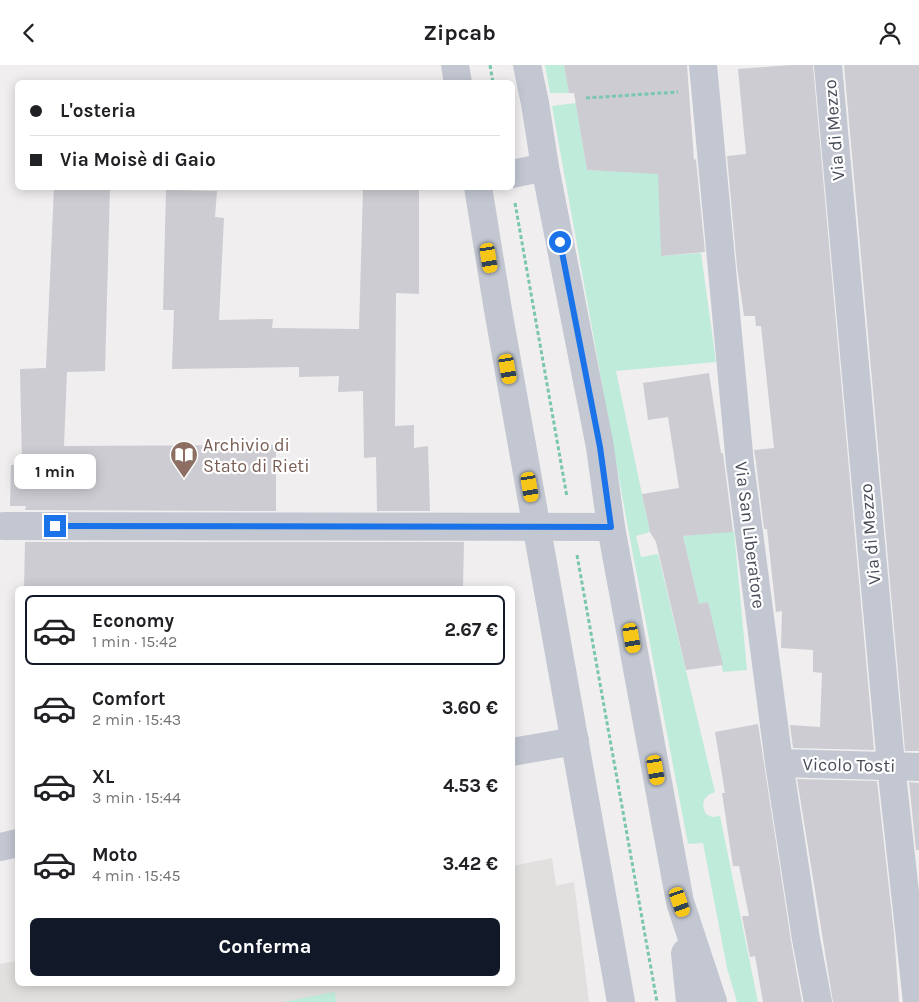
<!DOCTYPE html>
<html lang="it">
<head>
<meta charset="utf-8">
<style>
	body { margin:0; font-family:Karla,sans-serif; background:#f6f6f6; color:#202124; height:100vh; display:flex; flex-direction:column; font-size:19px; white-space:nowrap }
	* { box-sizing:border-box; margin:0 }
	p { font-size:16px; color:#757577 }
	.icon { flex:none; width:28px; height:28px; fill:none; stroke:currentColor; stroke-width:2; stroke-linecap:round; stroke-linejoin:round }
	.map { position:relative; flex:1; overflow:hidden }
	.side { position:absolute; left:15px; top:521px; width:500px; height:400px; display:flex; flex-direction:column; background:#fff; border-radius:8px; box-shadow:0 2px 12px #0003 }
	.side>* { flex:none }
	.top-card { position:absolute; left:15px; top:15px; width:500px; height:110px; border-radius:8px; box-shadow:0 2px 12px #0003; display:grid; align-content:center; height:110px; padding:0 15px; background:#fff }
	.end { position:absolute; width:22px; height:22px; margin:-11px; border:6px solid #1a73e8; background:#fff; box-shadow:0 0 0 2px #fff }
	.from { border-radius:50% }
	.bubble { position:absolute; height:35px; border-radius:8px; background:#fff; box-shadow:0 2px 12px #0003; font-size:16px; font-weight:700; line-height:35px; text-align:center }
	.car { position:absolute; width:15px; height:30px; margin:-15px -8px; border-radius:6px; box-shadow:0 0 4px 1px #0007; background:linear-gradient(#f5c518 24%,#345 0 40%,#f5c518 0 76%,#345 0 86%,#f5c518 0) }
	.top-card b { display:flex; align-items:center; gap:18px; height:48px; font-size:19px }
	.top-card b+b { border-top:1px solid #e0e0e0 }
	.top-card i { width:12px; height:12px; background:#202124 }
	ul { padding:9px 0 0; list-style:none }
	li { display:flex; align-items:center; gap:15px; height:70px; margin:0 10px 8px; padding:0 5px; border:2px solid transparent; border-radius:8px }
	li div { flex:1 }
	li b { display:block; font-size:19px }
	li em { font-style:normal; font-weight:700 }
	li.selected { border-color:#111827 }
	li>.icon { width:45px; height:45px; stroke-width:1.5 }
	.cta { display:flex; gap:10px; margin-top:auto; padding:10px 15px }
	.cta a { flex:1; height:58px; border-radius:8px; background:#111827; color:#fff; font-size:20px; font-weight:700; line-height:58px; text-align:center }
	header { display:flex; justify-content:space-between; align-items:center; height:65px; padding:0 15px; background:#fff; font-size:22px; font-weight:700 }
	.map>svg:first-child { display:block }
	.education { fill:#e1e0df }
	.green { fill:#bfebda }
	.building { fill:#ccccd2 }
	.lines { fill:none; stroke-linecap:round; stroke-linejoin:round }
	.path { stroke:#7ac6b1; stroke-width:3; stroke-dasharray:4 2.5; stroke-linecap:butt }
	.minor { stroke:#c2c7d2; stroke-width:28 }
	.route { stroke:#1a73e8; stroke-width:6 }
	.labels { text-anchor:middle; stroke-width:4.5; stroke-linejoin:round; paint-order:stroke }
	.street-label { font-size:18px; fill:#484d5a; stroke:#fff }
	.education-label { font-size:18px; fill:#785e54; stroke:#fff; text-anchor:start }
</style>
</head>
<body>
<header><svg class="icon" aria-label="back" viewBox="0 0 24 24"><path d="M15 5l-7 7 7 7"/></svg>Zipcab<svg class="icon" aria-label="person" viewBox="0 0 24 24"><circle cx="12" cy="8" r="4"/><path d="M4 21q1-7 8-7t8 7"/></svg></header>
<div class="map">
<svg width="919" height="937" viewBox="0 0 919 937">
	<rect width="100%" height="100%" fill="#f0eeee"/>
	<!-- education -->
	<path class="education" d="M 552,793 L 556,821 L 574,817 L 589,937 L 0,937 L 0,899 L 17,896 L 18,919 L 512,919 L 513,801 Z"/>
	<!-- green -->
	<g class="green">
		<path d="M 545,0 L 564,0 L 569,28 L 550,28 Z"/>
		<path d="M 576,38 L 587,105 L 673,109 L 661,191 L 701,188 L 716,297 L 616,306 L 650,467 L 636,471 L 641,492 L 658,489 L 715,727 C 704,730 700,739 706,749 L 712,752 L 720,751 L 758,937 L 737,937 L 727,903 L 703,778 L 688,779 L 628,463 L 552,41 Z"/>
		<path d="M 734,466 L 747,605 L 723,607 L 708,537 L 699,539 L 683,471 Z"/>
		<path d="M 335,927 L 336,937 L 283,937 L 334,927 Z"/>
	</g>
	<!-- building -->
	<g class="building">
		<path d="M 564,0 L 687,0 L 694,95 L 696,94 L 705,187 L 661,191 L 658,109 L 587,105 L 574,28 L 569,28 Z"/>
		<path d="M 790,0 L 813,0 L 874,685 L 793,683 L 790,660 L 820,662 L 822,608 L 813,607 L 813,585 L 781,583 L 782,546 L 776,547 L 767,464 L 764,464 L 756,397 L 754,385 L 774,383 L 761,261 L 756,261 L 755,251 L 744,251 L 737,202 L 727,91 L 746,89 L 738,4 Z"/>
		<path d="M 844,0 L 919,0 L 919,686 L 905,686 Z"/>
		<path d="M 54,122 L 110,122 L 105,306 L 67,307 L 64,381 L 276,380 L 276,446 L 25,445 L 26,441 L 10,441 L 11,400 L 22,399 L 20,304 L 46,303 Z"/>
		<path d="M 166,125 L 217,126 L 215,152 L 224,153 L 219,255 L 273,254 L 272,263 L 359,264 L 363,125 L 419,125 L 419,229 L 396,228 L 395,361 L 414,360 L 414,383 L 428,381 L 430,446 L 377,446 L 376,392 L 364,393 L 363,326 L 338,327 L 339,311 L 299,312 L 299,302 L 172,304 L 174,245 L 163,245 Z"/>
		<path d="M 709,308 L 721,388 L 723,388 L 733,467 L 683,471 L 699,539 L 708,537 L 723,600 L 686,605 L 656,477 L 650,467 L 642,429 L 679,423 L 668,352 L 648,355 L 643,318 Z"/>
		<path d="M 25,477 L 464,477 L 463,524 L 24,524 Z"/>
		<path d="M 758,659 L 791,876 L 802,937 L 763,937 L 755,891 L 750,892 L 742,851 L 749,851 L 739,801 L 733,801 L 722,728 L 725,728 L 715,667 Z"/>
		<path d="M 797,714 L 877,716 L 894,868 L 899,937 L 833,937 Z"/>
		<path d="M 909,717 L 919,718 L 919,785 L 916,785 Z"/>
	</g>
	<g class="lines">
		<!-- path -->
		<g class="path">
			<path d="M 490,0 L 493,18"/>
			<path d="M 586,33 L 678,27"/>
			<path d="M 515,138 L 567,432"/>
			<path d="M 577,490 L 657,937"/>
		</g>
		<!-- minor -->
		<g class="minor">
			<path d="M 455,0 L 458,18"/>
			<path d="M 527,0 L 535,38 L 545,102 L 600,382 L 611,462 L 680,837 L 713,937"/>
			<path d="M 703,0 L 740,399 L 779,698 L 806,874 L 818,937"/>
			<path d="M 828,0 L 891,700 L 917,937"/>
			<path d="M 512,109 L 545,102"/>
			<path d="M 478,122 L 498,245 L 621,937"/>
			<path d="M 4,461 L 611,462"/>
			<path d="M 512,687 L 575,676"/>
			<path d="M 779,698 L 919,702"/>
			<path d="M 0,782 L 18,778"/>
			<path d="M 685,888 L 690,937"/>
		</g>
	</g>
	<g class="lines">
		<!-- route -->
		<path class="route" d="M 55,461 L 611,462 L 600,382 L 560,177"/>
	</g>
	<!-- icons -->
	<defs>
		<symbol id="library-pin" viewBox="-11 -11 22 30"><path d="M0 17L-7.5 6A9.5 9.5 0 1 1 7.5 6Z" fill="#8d6e63" stroke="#fff"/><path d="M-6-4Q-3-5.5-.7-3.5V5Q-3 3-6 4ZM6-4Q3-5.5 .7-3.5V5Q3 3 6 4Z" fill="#fff"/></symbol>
	</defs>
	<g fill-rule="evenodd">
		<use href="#library-pin" x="168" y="374" width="32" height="43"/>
	</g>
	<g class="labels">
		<!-- street labels -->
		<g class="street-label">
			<text transform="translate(834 65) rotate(-95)" y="6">Via di Mezzo</text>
			<text transform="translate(870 469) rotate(-95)" y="6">Via di Mezzo</text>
			<text transform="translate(750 470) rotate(83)" y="6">Via San Liberatore</text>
			<text transform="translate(849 700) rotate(1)" y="6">Vicolo Tosti</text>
		</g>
		<!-- education labels -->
		<g class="education-label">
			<text x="203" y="386">Archivio di<tspan x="203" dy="21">Stato di Rieti</tspan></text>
		</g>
	</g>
</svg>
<i class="end from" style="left:560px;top:177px"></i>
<i class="end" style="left:55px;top:461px"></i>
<div class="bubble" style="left:14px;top:389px;width:82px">1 min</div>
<i class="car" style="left:489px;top:193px;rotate:171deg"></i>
<i class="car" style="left:508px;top:304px;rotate:170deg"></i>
<i class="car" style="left:530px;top:422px;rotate:170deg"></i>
<i class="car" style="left:632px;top:573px;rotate:170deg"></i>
<i class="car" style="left:656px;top:705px;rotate:170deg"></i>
<i class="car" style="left:680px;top:837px;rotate:161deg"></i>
<div class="top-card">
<b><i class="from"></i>L'osteria</b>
<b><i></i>Via Moisè di Gaio</b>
</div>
<section class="side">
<ul>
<li class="selected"><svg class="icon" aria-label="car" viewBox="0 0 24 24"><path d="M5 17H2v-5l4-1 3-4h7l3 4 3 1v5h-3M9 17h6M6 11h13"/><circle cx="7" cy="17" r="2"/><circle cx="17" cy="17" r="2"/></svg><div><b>Economy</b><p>1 min · 15:42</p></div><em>2.67 €</em></li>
<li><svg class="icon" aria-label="car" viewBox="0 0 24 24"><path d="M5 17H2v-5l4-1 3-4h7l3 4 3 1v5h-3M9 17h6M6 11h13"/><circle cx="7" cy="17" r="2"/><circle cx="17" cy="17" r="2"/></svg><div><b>Comfort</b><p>2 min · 15:43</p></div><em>3.60 €</em></li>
<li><svg class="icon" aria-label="car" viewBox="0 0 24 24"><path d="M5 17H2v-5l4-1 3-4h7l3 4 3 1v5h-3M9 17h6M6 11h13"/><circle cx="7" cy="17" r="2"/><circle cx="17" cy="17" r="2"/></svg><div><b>XL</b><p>3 min · 15:44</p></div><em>4.53 €</em></li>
<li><svg class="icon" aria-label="car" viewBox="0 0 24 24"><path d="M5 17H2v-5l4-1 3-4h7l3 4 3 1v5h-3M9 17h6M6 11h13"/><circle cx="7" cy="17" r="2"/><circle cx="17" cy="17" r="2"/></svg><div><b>Moto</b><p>4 min · 15:45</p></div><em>3.42 €</em></li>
</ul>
<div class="cta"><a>Conferma</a></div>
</section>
</div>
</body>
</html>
